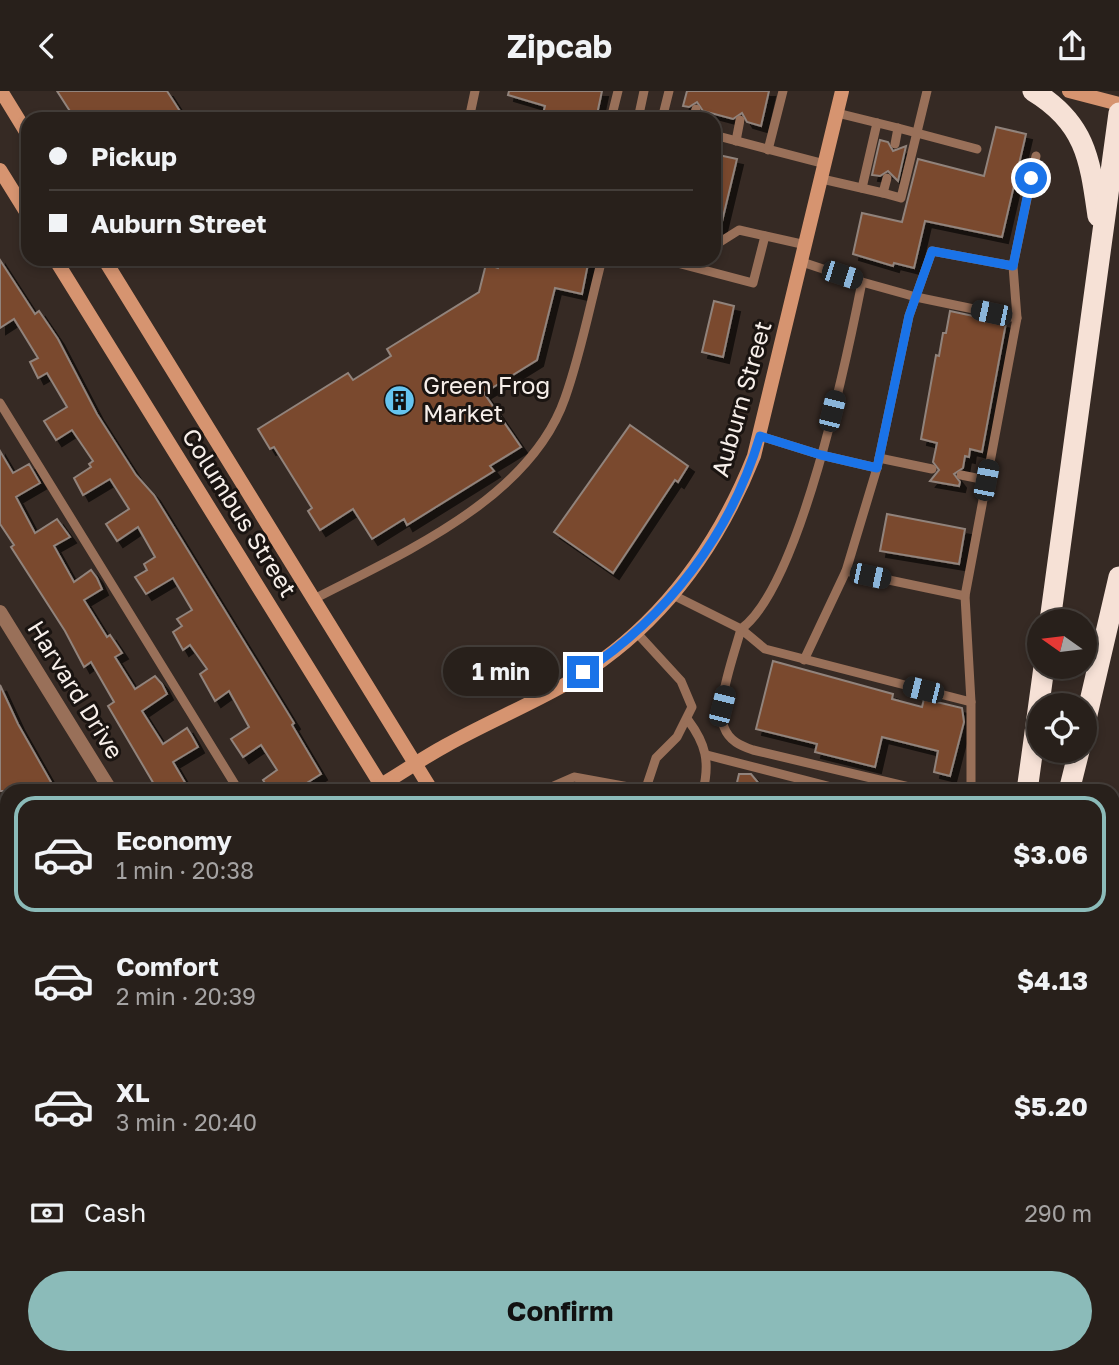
<!DOCTYPE html>
<html lang="en">
<head>
<meta charset="utf-8">
<style>
	body { margin:0; font-family:"Golos Text",sans-serif; background:#342d28; color:#f1f3f6; height:100vh; display:flex; flex-direction:column; font-size:26px; white-space:nowrap }
	* { box-sizing:border-box; margin:0 }
	p { font-size:23px; color:#a5a3a3 }
	.icon { flex:none; width:38px; height:38px; fill:none; stroke:currentColor; stroke-width:2; stroke-linecap:round; stroke-linejoin:round }
	.map { position:relative; flex:1; overflow:hidden }
	.drawer { position:absolute; left:0px; top:693px; width:1120px; height:581px; display:flex; flex-direction:column; background:#28201b; border-radius:21px 21px 0 0; box-shadow:0 4px 10px #0003,0 0 0 2px #443e3a }
	.drawer>* { flex:none }
	.guide { position:absolute; left:21px; top:21px; width:700px; height:154px; border-radius:21px; box-shadow:0 4px 10px #0003,0 0 0 2px #443e3a; display:grid; align-content:center; height:154px; padding:0 28px; background:#28201b }
	.needle { width:46px; rotate:284deg }
	.buttons { position:absolute; left:1027px; top:518px; display:grid; gap:14px }
	.buttons a { display:grid; place-items:center; width:70px; height:70px; border-radius:50%; background:#28201b; box-shadow:0 4px 10px #0003,0 0 0 2px #443e3a; font-size:35px }
	.end { position:absolute; width:32px; height:32px; margin:-16px; border:9px solid #1a73e8; background:#fff; box-shadow:0 0 0 4px #fff }
	.from { border-radius:50% }
	.bubble { position:absolute; height:49px; border-radius:24px; background:#28201b; box-shadow:0 4px 10px #0003,0 0 0 2px #443e3a; font-size:23px; font-weight:700; line-height:49px; text-align:center }
	.car { position:absolute; width:21px; height:42px; margin:-21px -10px; border-radius:9px; box-shadow:0 0 5px 2px #0007; background:linear-gradient(#222 24%,#8ab4d8 0 40%,#222 0 76%,#8ab4d8 0 86%,#222 0) }
	.guide b { display:flex; align-items:center; gap:24px; height:66px; font-size:26px }
	.guide b+b { border-top:2px solid #443e3a }
	.guide i { width:18px; height:18px; background:#f1f3f6 }
	ul { padding:12px 0 0; list-style:none }
	li { display:flex; align-items:center; gap:21px; height:116px; margin:0 14px 10px; padding:0 14px; border:4px solid transparent; border-radius:21px }
	li div { flex:1 }
	li b { display:block; font-size:26px }
	li em { font-style:normal; font-weight:700 }
	li.current { border-color:#8bbbb9 }
	li>.icon { width:63px; height:63px; stroke-width:1.5 }
	.pay { display:flex; align-items:center; gap:18px; height:77px; padding:0 28px; font-size:26px }
	.pay p { margin-inline-start:auto }
	.primary-button { display:flex; gap:14px; margin-top:auto; padding:14px 28px }
	.primary-button a { flex:1; height:80px; border-radius:42px; background:#8bbbb9; color:#111; font-size:28px; font-weight:700; line-height:80px; text-align:center }
	header { display:flex; justify-content:space-between; align-items:center; height:91px; padding:0 28px; background:#28201b; font-size:32px; font-weight:700 }
	.map>svg:first-child { display:block }
	.building { fill:#7a492e; stroke:#91837b; stroke-width:2; filter:url(#shadow) }
	.lines { fill:none; stroke-linecap:round; stroke-linejoin:round }
	.lane { stroke:#997059; stroke-width:9 }
	.street { stroke:#997059; stroke-width:14 }
	.secondary { stroke:#d69470; stroke-width:14 }
	.highway { stroke:#f6e1d6; stroke-width:21 }
	.route { stroke:#1a73e8; stroke-width:9 }
	.labels { text-anchor:middle; stroke-width:6; stroke-linejoin:round; paint-order:stroke }
	.poi-label { font-size:24px; fill:#f7efea; stroke:#1a1411; text-anchor:start }
	.street-label { font-size:24px; fill:#f7efea; stroke:#1a1411 }
</style>
</head>
<body>
<header><svg class="icon" aria-label="back" viewBox="0 0 24 24"><path d="M15 5l-7 7 7 7"/></svg>Zipcab<svg class="icon" aria-label="share" viewBox="0 0 24 24"><path d="M12 15V3M7 8l5-5 5 5M5 13v7h14v-7"/></svg></header>
<div class="map">
<svg width="1119" height="1274" viewBox="0 0 1119 1274">
	<defs>
		<filter id="shadow"><feDropShadow dx="6" dy="6" stdDeviation="0" flood-color="#0009"/></filter>
	</defs>
	<rect width="100%" height="100%" fill="#362a24"/>
	<!-- building -->
	<g class="building">
		<path d="M 57,0 L 167,0 L 185,28 L 75,28 Z"/>
		<path d="M 509,0 L 602,0 L 596,28 L 562,28 L 543,23 L 545,15 L 508,4 Z"/>
		<path d="M 687,0 L 769,0 L 761,35 L 747,31 L 742,22 L 733,28 L 703,20 L 697,11 L 689,16 L 683,15 Z"/>
		<path d="M 996,36 L 1026,43 L 1002,146 L 925,130 L 914,177 L 894,172 L 893,175 L 853,163 L 862,122 L 902,131 L 918,68 L 984,85 Z"/>
		<path d="M 880,49 L 888,51 L 893,60 L 906,55 L 898,90 L 888,80 L 880,85 L 872,84 Z"/>
		<path d="M 714,63 L 737,68 L 719,143 L 714,143 Z"/>
		<path d="M 501,168 L 589,168 L 582,203 L 555,197 L 537,269 L 484,302 L 521,356 L 490,375 L 494,380 L 407,434 L 404,428 L 372,448 L 353,418 L 320,439 L 308,420 L 312,417 L 274,356 L 270,358 L 258,338 L 348,282 L 353,289 L 391,265 L 387,258 L 479,201 L 486,173 L 498,177 Z"/>
		<path d="M 0,169 L 35,223 L 39,220 L 58,248 L 97,323 L 136,384 L 154,404 L 294,632 L 292,634 L 321,683 L 294,700 L 270,700 L 263,689 L 277,679 L 261,654 L 243,666 L 231,648 L 249,636 L 229,600 L 215,610 L 200,583 L 207,578 L 190,554 L 183,559 L 173,541 L 182,535 L 177,528 L 192,519 L 173,487 L 146,503 L 135,486 L 147,479 L 144,473 L 155,466 L 138,436 L 117,450 L 106,433 L 129,418 L 110,388 L 83,404 L 74,387 L 91,376 L 89,373 L 93,370 L 72,339 L 56,349 L 44,330 L 67,316 L 47,282 L 38,287 L 30,271 L 38,267 L 14,228 L 0,237 Z"/>
		<path d="M 714,210 L 734,215 L 723,266 L 702,261 Z"/>
		<path d="M 950,220 L 1006,232 L 982,361 L 970,358 L 969,366 L 965,365 L 963,377 L 954,383 L 960,391 L 959,395 L 930,390 L 939,379 L 933,371 L 937,352 L 921,348 L 936,264 L 939,265 L 943,242 L 946,242 Z"/>
		<path d="M 630,334 L 688,375 L 678,391 L 675,389 L 613,482 L 554,441 Z"/>
		<path d="M 0,360 L 13,382 L 29,373 L 40,392 L 16,406 L 35,442 L 57,428 L 70,446 L 54,455 L 74,491 L 91,479 L 97,487 L 102,498 L 84,509 L 107,546 L 110,544 L 122,562 L 115,566 L 135,598 L 155,585 L 162,593 L 167,603 L 142,620 L 163,653 L 187,637 L 192,645 L 198,656 L 173,671 L 190,700 L 158,700 L 108,615 L 114,611 L 91,571 L 84,576 L 65,540 L 11,456 L 14,454 L 0,433 Z"/>
		<path d="M 887,423 L 965,438 L 959,473 L 880,460 Z"/>
		<path d="M 773,570 L 893,603 L 892,608 L 922,616 L 924,608 L 962,617 L 964,631 L 950,685 L 934,681 L 938,660 L 882,646 L 875,676 L 815,661 L 817,653 L 756,638 Z"/>
		<path d="M 0,594 L 18,633 L 56,700 L 0,700 Z"/>
		<path d="M 739,683 L 751,683 L 765,700 L 735,700 Z"/>
	</g>
	<g class="lines">
		<!-- lane -->
		<g class="lane">
			<path d="M 837,22 L 898,37"/>
			<path d="M 469,28 L 475,0"/>
			<path d="M 611,28 L 618,0"/>
			<path d="M 638,28 L 644,0"/>
			<path d="M 662,28 L 669,0"/>
			<path d="M 693,28 L 696,18"/>
			<path d="M 714,44 L 825,73"/>
			<path d="M 736,50 L 740,29"/>
			<path d="M 895,53 L 898,37 L 977,58"/>
			<path d="M 768,59 L 783,0"/>
			<path d="M 822,88 L 883,102 L 887,87"/>
			<path d="M 862,97 L 877,32"/>
			<path d="M 883,102 L 901,107 L 927,0"/>
			<path d="M 714,150 L 720,151 L 739,139 L 806,154"/>
			<path d="M 662,168 L 753,192 L 765,145"/>
			<path d="M 1013,175 L 1036,65"/>
			<path d="M 862,191 L 916,206 L 1017,227"/>
			<path d="M 0,312 L 239,700"/>
			<path d="M 760,345 L 821,364 L 877,377"/>
			<path d="M 879,367 L 932,378"/>
			<path d="M 961,384 L 986,389"/>
			<path d="M 846,480 L 965,505"/>
			<path d="M 673,504 L 741,538 C 800,495 847,267 862,191 L 802,171"/>
			<path d="M 314,508 C 403,462 530,408 565,307 C 581,262 590,214 602,168"/>
			<path d="M 636,541 L 681,590 L 692,616 L 677,646 L 656,667 L 645,700"/>
			<path d="M 804,569 L 846,480 L 877,377 L 909,225 L 932,160 L 1013,175 L 1017,227 L 965,505 L 971,611 L 971,700"/>
			<path d="M 688,629 C 706,653 710,671 703,700"/>
			<path d="M 707,664 L 847,700"/>
			<path d="M 542,700 L 574,686 L 645,699"/>
			<path d="M 926,700 L 753,659 C 741,655 729,650 724,636 C 715,614 735,561 741,538 L 765,558 L 971,611"/>
			<path d="M 0,751 L 7,762"/>
			<path d="M 691,1267 L 719,1274"/>
			<path d="M 158,1274 L 160,1267"/>
			<path d="M 394,1274 L 396,1267"/>
			<path d="M 848,1274 L 849,1267"/>
		</g>
		<!-- street -->
		<g class="street">
			<path d="M 0,521 L 111,700"/>
			<path d="M 0,922 L 7,917"/>
			<path d="M 0,960 L 7,972"/>
			<path d="M 42,1274 L 44,1267"/>
			<path d="M 280,1274 L 281,1267"/>
		</g>
		<!-- secondary -->
		<g class="secondary">
			<path d="M 1,0 L 28,44"/>
			<path d="M 1069,0 L 1119,13"/>
			<path d="M 0,79 L 28,124"/>
			<path d="M 55,168 L 384,699"/>
			<path d="M 104,168 L 432,700"/>
			<path d="M 381,694 C 403,681 423,667 445,655 C 484,633 525,616 564,594 C 655,542 716,460 754,365 L 842,0"/>
			<path d="M 517,1274 L 518,1267"/>
			<path d="M 557,1274 L 559,1267"/>
		</g>
		<!-- highway -->
		<g class="highway">
			<path d="M 1033,0 C 1086,32 1090,69 1098,125"/>
			<path d="M 1050,530 L 1119,22"/>
			<path d="M 1085,632 L 1119,486"/>
			<path d="M 1027,700 L 1044,576"/>
			<path d="M 1069,700 L 1079,660"/>
			<path d="M 1113,821 L 1119,796"/>
			<path d="M 1113,965 L 1119,947"/>
			<path d="M 933,1274 L 935,1267"/>
			<path d="M 1005,1274 L 1006,1267"/>
		</g>
	</g>
	<g class="lines">
		<!-- route -->
		<path class="route" d="M 583,581 C 668,526 731,442 760,345 L 821,364 L 877,377 L 909,225 L 932,160 L 1013,175 L 1031,87"/>
	</g>
	<!-- icons -->
	<defs>
		<symbol id="building-disc" viewBox="-11 -11 22 22"><circle r="9.5" fill="#65c4ef" stroke="#1a1411"/><path d="M-4-6H4V6H1V3H-1V6H-4ZM-2.5-4.3h1.7v1.8h-1.7ZM.8-4.3h1.7v1.8H.8ZM-2.5-1h1.7V.8h-1.7ZM.8-1h1.7V.8H.8Z" fill="#111"/></symbol>
	</defs>
	<g fill-rule="evenodd">
		<use href="#building-disc" x="382" y="292" width="35" height="35"/>
	</g>
	<g class="labels">
		<!-- poi labels -->
		<g class="poi-label">
			<text x="423" y="303">Green Frog<tspan x="423" dy="28">Market</tspan></text>
		</g>
		<!-- street labels -->
		<g class="street-label">
			<text transform="translate(742 308) rotate(-74)" y="8">Auburn Street</text>
			<text transform="translate(239 422) rotate(58)" y="8">Columbus Street</text>
			<text transform="translate(75 599) rotate(58)" y="8">Harvard Drive</text>
		</g>
	</g>
</svg>
<div class="buttons">
<a><svg class="needle" viewBox="-14 -14 28 28"><path d="M0-13l5 13h-10z" fill="#e53935"/><path d="M0 13l5-13h-10z" fill="#a5a3a3"/></svg></a>
<a><svg class="icon" aria-label="locate" viewBox="0 0 24 24"><circle cx="12" cy="12" r="6"/><path d="M12 2v4M12 18v4M2 12h4M18 12h4"/></svg></a>
</div>
<i class="end from" style="left:1031px;top:87px"></i>
<i class="end" style="left:583px;top:581px"></i>
<div class="bubble" style="left:443px;top:556px;width:116px">1 min</div>
<i class="car" style="left:842px;top:184px;rotate:108deg"></i>
<i class="car" style="left:991px;top:222px;rotate:282deg"></i>
<i class="car" style="left:832px;top:320px;rotate:14deg"></i>
<i class="car" style="left:986px;top:389px;rotate:11deg"></i>
<i class="car" style="left:870px;top:485px;rotate:102deg"></i>
<i class="car" style="left:923px;top:599px;rotate:284deg"></i>
<i class="car" style="left:722px;top:615px;rotate:14deg"></i>
<div class="guide">
<b><i class="from"></i>Pickup</b>
<b><i></i>Auburn Street</b>
</div>
<section class="drawer">
<ul>
<li class="current"><svg class="icon" aria-label="car" viewBox="0 0 24 24"><path d="M5 17H2v-5l4-1 3-4h7l3 4 3 1v5h-3M9 17h6M6 11h13"/><circle cx="7" cy="17" r="2"/><circle cx="17" cy="17" r="2"/></svg><div><b>Economy</b><p>1 min · 20:38</p></div><em>$3.06</em></li>
<li><svg class="icon" aria-label="car" viewBox="0 0 24 24"><path d="M5 17H2v-5l4-1 3-4h7l3 4 3 1v5h-3M9 17h6M6 11h13"/><circle cx="7" cy="17" r="2"/><circle cx="17" cy="17" r="2"/></svg><div><b>Comfort</b><p>2 min · 20:39</p></div><em>$4.13</em></li>
<li><svg class="icon" aria-label="car" viewBox="0 0 24 24"><path d="M5 17H2v-5l4-1 3-4h7l3 4 3 1v5h-3M9 17h6M6 11h13"/><circle cx="7" cy="17" r="2"/><circle cx="17" cy="17" r="2"/></svg><div><b>XL</b><p>3 min · 20:40</p></div><em>$5.20</em></li>
</ul>
<div class="pay"><svg class="icon" aria-label="cash" viewBox="0 0 24 24"><path d="M3 7h18v10H3z"/><circle cx="12" cy="12" r="2"/></svg>Cash<p>290 m</p></div>
<div class="primary-button"><a>Confirm</a></div>
</section>
</div>
</body>
</html>
